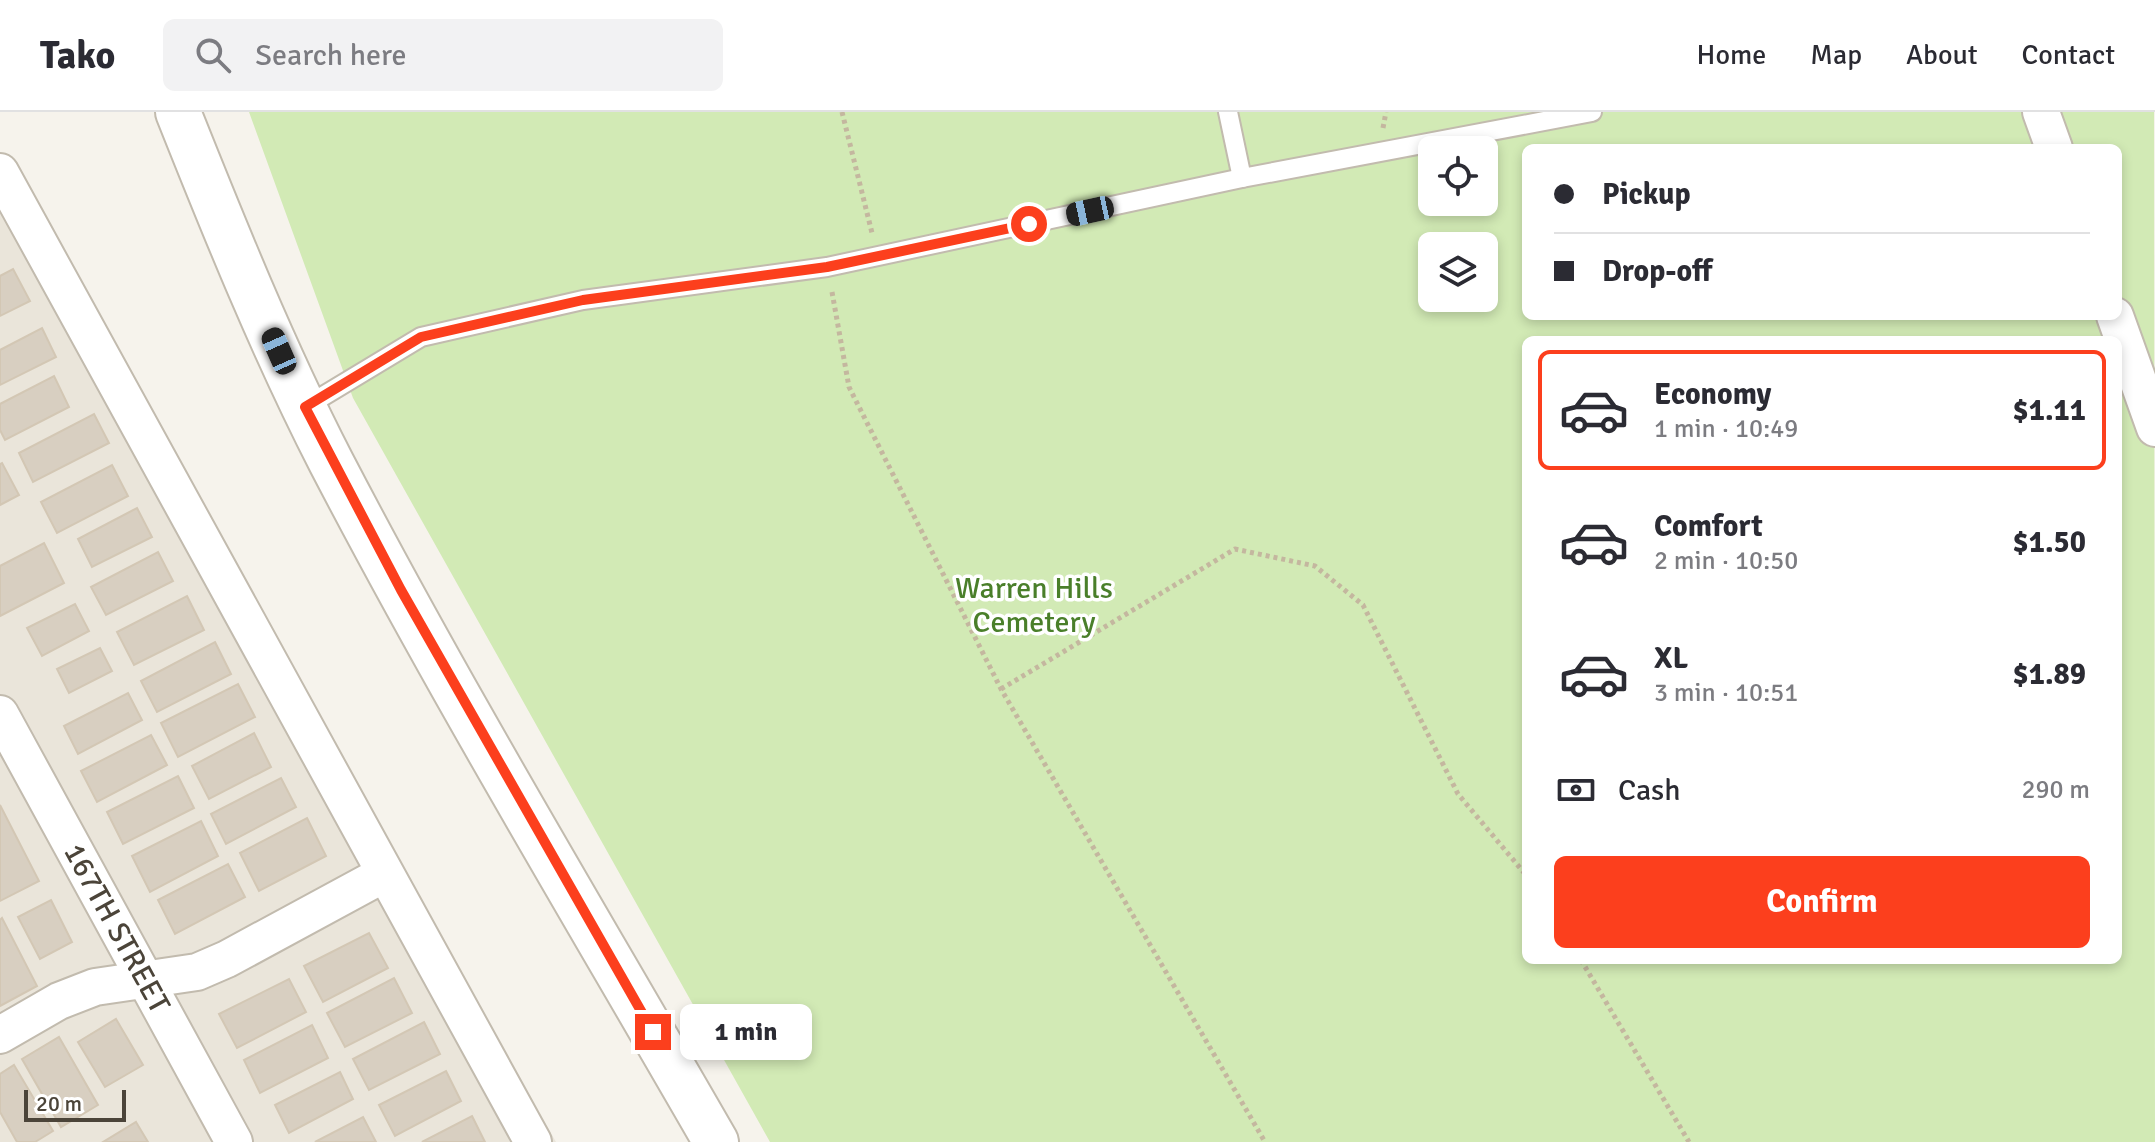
<!DOCTYPE html>
<html lang="en">
<head>
<meta charset="utf-8">
<style>
	body { margin:0; font-family:Signika,sans-serif; background:#f2f2f3; color:#2b2b33; height:100vh; display:flex; flex-direction:column; font-size:30px; white-space:nowrap }
	* { box-sizing:border-box; margin:0 }
	p { font-size:26px; color:#7c7c81 }
	.icon { flex:none; width:44px; height:44px; fill:none; stroke:currentColor; stroke-width:2; stroke-linecap:round; stroke-linejoin:round }
	.map { position:relative; flex:1; overflow:hidden }
	.sheet { position:absolute; left:1522px; top:224px; width:600px; height:628px; display:flex; flex-direction:column; background:#fff; border-radius:12px; box-shadow:0 4px 12px #0003 }
	.sheet>* { flex:none }
	.guide { position:absolute; left:1522px; top:32px; width:600px; height:176px; border-radius:12px; box-shadow:0 4px 12px #0003; display:grid; align-content:center; height:176px; padding:0 32px; background:#fff }
	.buttons { position:absolute; left:1418px; top:24px; display:grid; gap:16px }
	.buttons a { display:grid; place-items:center; width:80px; height:80px; border-radius:12px; background:#fff; box-shadow:0 4px 12px #0003; font-size:40px }
	.scale { position:absolute; left:24px; bottom:20px; width:102px; box-sizing:border-box; padding-left:8px; border:4px solid #4b4439; border-top:0; font-size:22px; line-height:28px; white-space:nowrap; color:#4b4439; -webkit-text-stroke:6px #fff; paint-order:stroke }
	.end { position:absolute; width:36px; height:36px; margin:-18px; border:10px solid #fc3f1d; background:#fff; box-shadow:0 0 0 4px #fff }
	.from { border-radius:50% }
	.bubble { position:absolute; height:56px; border-radius:12px; background:#fff; box-shadow:0 4px 12px #0003; font-size:26px; font-weight:800; line-height:56px; text-align:center }
	.car { position:absolute; width:24px; height:48px; margin:-24px -12px; border-radius:10px; box-shadow:0 0 6px 2px #0007; background:linear-gradient(#222 24%,#8ab4d8 0 40%,#222 0 76%,#8ab4d8 0 86%,#222 0) }
	.guide b { display:flex; align-items:center; gap:28px; height:76px; font-size:30px }
	.guide b+b { border-top:2px solid #e1e1e2 }
	.guide i { width:20px; height:20px; background:#2b2b33 }
	ul { padding:14px 0 0; list-style:none }
	li { display:flex; align-items:center; gap:24px; height:120px; margin:0 16px 12px; padding:0 16px; border:4px solid transparent; border-radius:12px }
	li div { flex:1 }
	li b { display:block; font-size:30px }
	li em { font-style:normal; font-weight:800 }
	li.on { border-color:#fc3f1d }
	li>.icon { width:72px; height:72px; stroke-width:1.5 }
	.pay { display:flex; align-items:center; gap:20px; height:88px; padding:0 32px; font-size:30px }
	.pay p { margin-inline-start:auto }
	.action { display:flex; gap:16px; margin-top:auto; padding:16px 32px }
	.action a { flex:1; height:92px; border-radius:12px; background:#fc3f1d; color:#fff; font-size:32px; font-weight:800; line-height:92px; text-align:center }
	header { display:flex; align-items:center; gap:48px; box-sizing:border-box; height:112px; padding:0 40px; background:#fff; border-bottom:2px solid #e1e1e2 }
	header strong { font-size:38px }
	nav { display:flex; gap:44px; margin-inline-start:auto; font-size:28px }
	.search { width:560px; height:72px; background:#f2f2f3; display:flex; align-items:center; gap:20px; box-sizing:border-box; padding:0 28px; border-radius:12px; color:#7c7c81; font-size:30px }
	.map>svg:first-child { display:block }
	.residential { fill:#eae5da }
	.green { fill:#d2eab5; fill-rule:evenodd }
	.building { fill:#d8cfc1; stroke:#d3c7b4; stroke-width:2 }
	.lines { fill:none; stroke-linecap:round; stroke-linejoin:round }
	.service-casing { stroke:#c2bbae; stroke-width:22 }
	.minor-casing { stroke:#c2bbae; stroke-width:40 }
	.tertiary-casing { stroke:#c2bbae; stroke-width:48 }
	.path { stroke:#c4b79f; stroke-width:5; stroke-dasharray:4 4; stroke-linecap:butt }
	.service { stroke:#fff; stroke-width:18 }
	.minor { stroke:#fff; stroke-width:36 }
	.tertiary { stroke:#fff; stroke-width:44 }
	.route { stroke:#fc3f1d; stroke-width:10 }
	.labels { text-anchor:middle; stroke-width:7; stroke-linejoin:round; paint-order:stroke }
	.park-label { font-size:30px; fill:#4a7f2a; stroke:#fff }
	.street-label { font-size:30px; fill:#4b4439; stroke:#fff }
</style>
</head>
<body>
<header>
<strong>Tako</strong>
<div class="search"><svg class="icon" aria-label="search" viewBox="0 0 24 24"><circle cx="10" cy="10" r="6"/><path d="M15 15l6 6"/></svg>Search here</div>
<nav><a>Home</a><a>Map</a><a>About</a><a>Contact</a></nav>
</header>
<div class="map">
<svg width="2155" height="1030" viewBox="0 0 2155 1030">
	<rect width="100%" height="100%" fill="#f6f3ec"/>
	<!-- residential -->
	<path class="residential" d="M 0,65 L 556,1030 L 0,1030 Z"/>
	<!-- green -->
	<path class="green" d="M 249,0 L 2154,0 L 2155,1030 L 770,1030 L 353,286 ZM 1526,36 L 2118,36 L 2118,204 L 1526,204 ZM 1432,38 L 1484,38 L 1484,90 L 1432,90 ZM 1432,134 L 1484,134 L 1484,186 L 1432,186 ZM 1526,228 L 2118,228 L 2118,848 L 1526,848 Z"/>
	<!-- building -->
	<g class="building">
		<path d="M 13,157 L 30,189 L 0,204 L 0,164 Z"/>
		<path d="M 42,216 L 56,245 L 0,273 L 0,238 Z"/>
		<path d="M 54,264 L 69,295 L 5,328 L 0,318 L 0,292 Z"/>
		<path d="M 94,302 L 109,331 L 33,370 L 19,341 Z"/>
		<path d="M 2,351 L 19,383 L 0,393 L 0,352 Z"/>
		<path d="M 112,353 L 128,384 L 57,421 L 41,390 Z"/>
		<path d="M 137,396 L 152,425 L 92,455 L 78,427 Z"/>
		<path d="M 44,431 L 64,471 L 0,504 L 0,454 Z"/>
		<path d="M 158,440 L 173,469 L 106,503 L 91,475 Z"/>
		<path d="M 187,484 L 204,518 L 134,553 L 117,520 Z"/>
		<path d="M 75,492 L 89,519 L 42,544 L 27,516 Z"/>
		<path d="M 215,530 L 231,562 L 157,600 L 141,569 Z"/>
		<path d="M 100,536 L 112,559 L 69,581 L 57,557 Z"/>
		<path d="M 238,572 L 255,605 L 178,645 L 161,611 Z"/>
		<path d="M 128,581 L 142,608 L 78,642 L 64,614 Z"/>
		<path d="M 254,621 L 271,655 L 209,687 L 192,654 Z"/>
		<path d="M 151,623 L 167,653 L 97,690 L 81,659 Z"/>
		<path d="M 178,664 L 194,696 L 123,732 L 107,700 Z"/>
		<path d="M 281,666 L 296,695 L 226,732 L 211,702 Z"/>
		<path d="M 0,693 L 39,769 L 0,789 Z"/>
		<path d="M 307,706 L 326,744 L 259,779 L 240,741 Z"/>
		<path d="M 201,709 L 218,744 L 150,780 L 132,744 Z"/>
		<path d="M 228,752 L 245,785 L 175,822 L 158,788 Z"/>
		<path d="M 51,788 L 72,830 L 40,847 L 18,805 Z"/>
		<path d="M 2,806 L 37,874 L 0,894 L 0,808 Z"/>
		<path d="M 369,821 L 388,856 L 323,890 L 304,854 Z"/>
		<path d="M 394,866 L 412,901 L 345,935 L 327,901 Z"/>
		<path d="M 289,867 L 306,900 L 237,936 L 219,902 Z"/>
		<path d="M 116,907 L 143,953 L 105,975 L 78,930 Z"/>
		<path d="M 424,910 L 440,942 L 369,978 L 353,947 Z"/>
		<path d="M 312,913 L 328,946 L 260,981 L 244,948 Z"/>
		<path d="M 59,925 L 98,993 L 61,1015 L 22,947 Z"/>
		<path d="M 14,953 L 53,1019 L 35,1030 L 17,1030 L 0,1000 L 0,962 Z"/>
		<path d="M 446,959 L 461,989 L 395,1024 L 379,993 Z"/>
		<path d="M 340,960 L 353,987 L 289,1021 L 275,993 Z"/>
		<path d="M 472,1004 L 485,1030 L 422,1030 Z"/>
		<path d="M 363,1005 L 376,1030 L 315,1030 Z"/>
		<path d="M 136,1010 L 148,1030 L 103,1030 Z"/>
	</g>
	<g class="lines">
		<defs>
			<g id="service">
				<path d="M 1228,0 L 1242,66"/>
				<path d="M 305,295 L 421,225 L 583,188 L 827,155 L 1242,66 L 1592,0"/>
			</g>
			<g id="minor">
				<path d="M 2041,0 L 2054,36"/>
				<path d="M 0,60 L 533,1030"/>
				<path d="M 2115,204 L 2155,316"/>
				<path id="s1" d="M 0,602 L 234,1030"/>
				<path d="M 0,923 L 59,889 L 95,875 L 197,860 L 227,847 L 384,762"/>
			</g>
			<path id="tertiary" d="M 178,0 C 225,118 273,237 331,350 C 451,581 586,804 716,1030"/>
		</defs>
		<!-- service casing -->
		<use href="#service" class="service-casing"/>
		<!-- minor casing -->
		<use href="#minor" class="minor-casing"/>
		<!-- tertiary casing -->
		<use href="#tertiary" class="tertiary-casing"/>
		<!-- path -->
		<g class="path">
			<path d="M 842,0 L 872,121"/>
			<path d="M 1383,16 L 1386,0"/>
			<path d="M 832,180 L 849,275 L 1001,577 L 1265,1030"/>
			<path d="M 1001,577 L 1235,437 L 1315,454 L 1363,493 L 1458,682 L 1526,763"/>
			<path d="M 1581,848 L 1689,1030"/>
		</g>
		<!-- service -->
		<use href="#service" class="service"/>
		<!-- minor -->
		<use href="#minor" class="minor"/>
		<!-- tertiary -->
		<use href="#tertiary" class="tertiary"/>
	</g>
	<g class="lines">
		<!-- route -->
		<path class="route" d="M 653,920 L 401,478 L 305,295 L 421,225 L 583,188 L 827,155 L 1029,112"/>
	</g>
	<g class="labels">
		<!-- park labels -->
		<g class="park-label">
			<text x="1034" y="486">Warren Hills<tspan x="1034" dy="34">Cemetery</tspan></text>
		</g>
		<!-- street labels -->
		<g class="street-label">
			<text dy="10" stroke="none"><textPath href="#s1" startOffset="244">167TH STREET</textPath></text>
		</g>
	</g>
</svg>
<div class="buttons">
<a><svg class="icon" aria-label="locate" viewBox="0 0 24 24"><circle cx="12" cy="12" r="6"/><path d="M12 2v4M12 18v4M2 12h4M18 12h4"/></svg></a>
<a><svg class="icon" aria-label="layers" viewBox="0 0 24 24"><path d="M12 4l9 5-9 5-9-5zM3 14l9 5 9-5"/></svg></a>
</div>
<div class="scale">20 m</div>
<i class="end from" style="left:1029px;top:112px"></i>
<i class="end" style="left:653px;top:920px"></i>
<div class="bubble" style="left:680px;top:892px;width:132px">1 min</div>
<i class="car" style="left:1090px;top:99px;rotate:258deg"></i>
<i class="car" style="left:279px;top:239px;rotate:336deg"></i>
<div class="guide">
<b><i class="from"></i>Pickup</b>
<b><i></i>Drop-off</b>
</div>
<section class="sheet">
<ul>
<li class="on"><svg class="icon" aria-label="car" viewBox="0 0 24 24"><path d="M5 17H2v-5l4-1 3-4h7l3 4 3 1v5h-3M9 17h6M6 11h13"/><circle cx="7" cy="17" r="2"/><circle cx="17" cy="17" r="2"/></svg><div><b>Economy</b><p>1 min · 10:49</p></div><em>$1.11</em></li>
<li><svg class="icon" aria-label="car" viewBox="0 0 24 24"><path d="M5 17H2v-5l4-1 3-4h7l3 4 3 1v5h-3M9 17h6M6 11h13"/><circle cx="7" cy="17" r="2"/><circle cx="17" cy="17" r="2"/></svg><div><b>Comfort</b><p>2 min · 10:50</p></div><em>$1.50</em></li>
<li><svg class="icon" aria-label="car" viewBox="0 0 24 24"><path d="M5 17H2v-5l4-1 3-4h7l3 4 3 1v5h-3M9 17h6M6 11h13"/><circle cx="7" cy="17" r="2"/><circle cx="17" cy="17" r="2"/></svg><div><b>XL</b><p>3 min · 10:51</p></div><em>$1.89</em></li>
</ul>
<div class="pay"><svg class="icon" aria-label="cash" viewBox="0 0 24 24"><path d="M3 7h18v10H3z"/><circle cx="12" cy="12" r="2"/></svg>Cash<p>290 m</p></div>
<div class="action"><a>Confirm</a></div>
</section>
</div>
</body>
</html>
